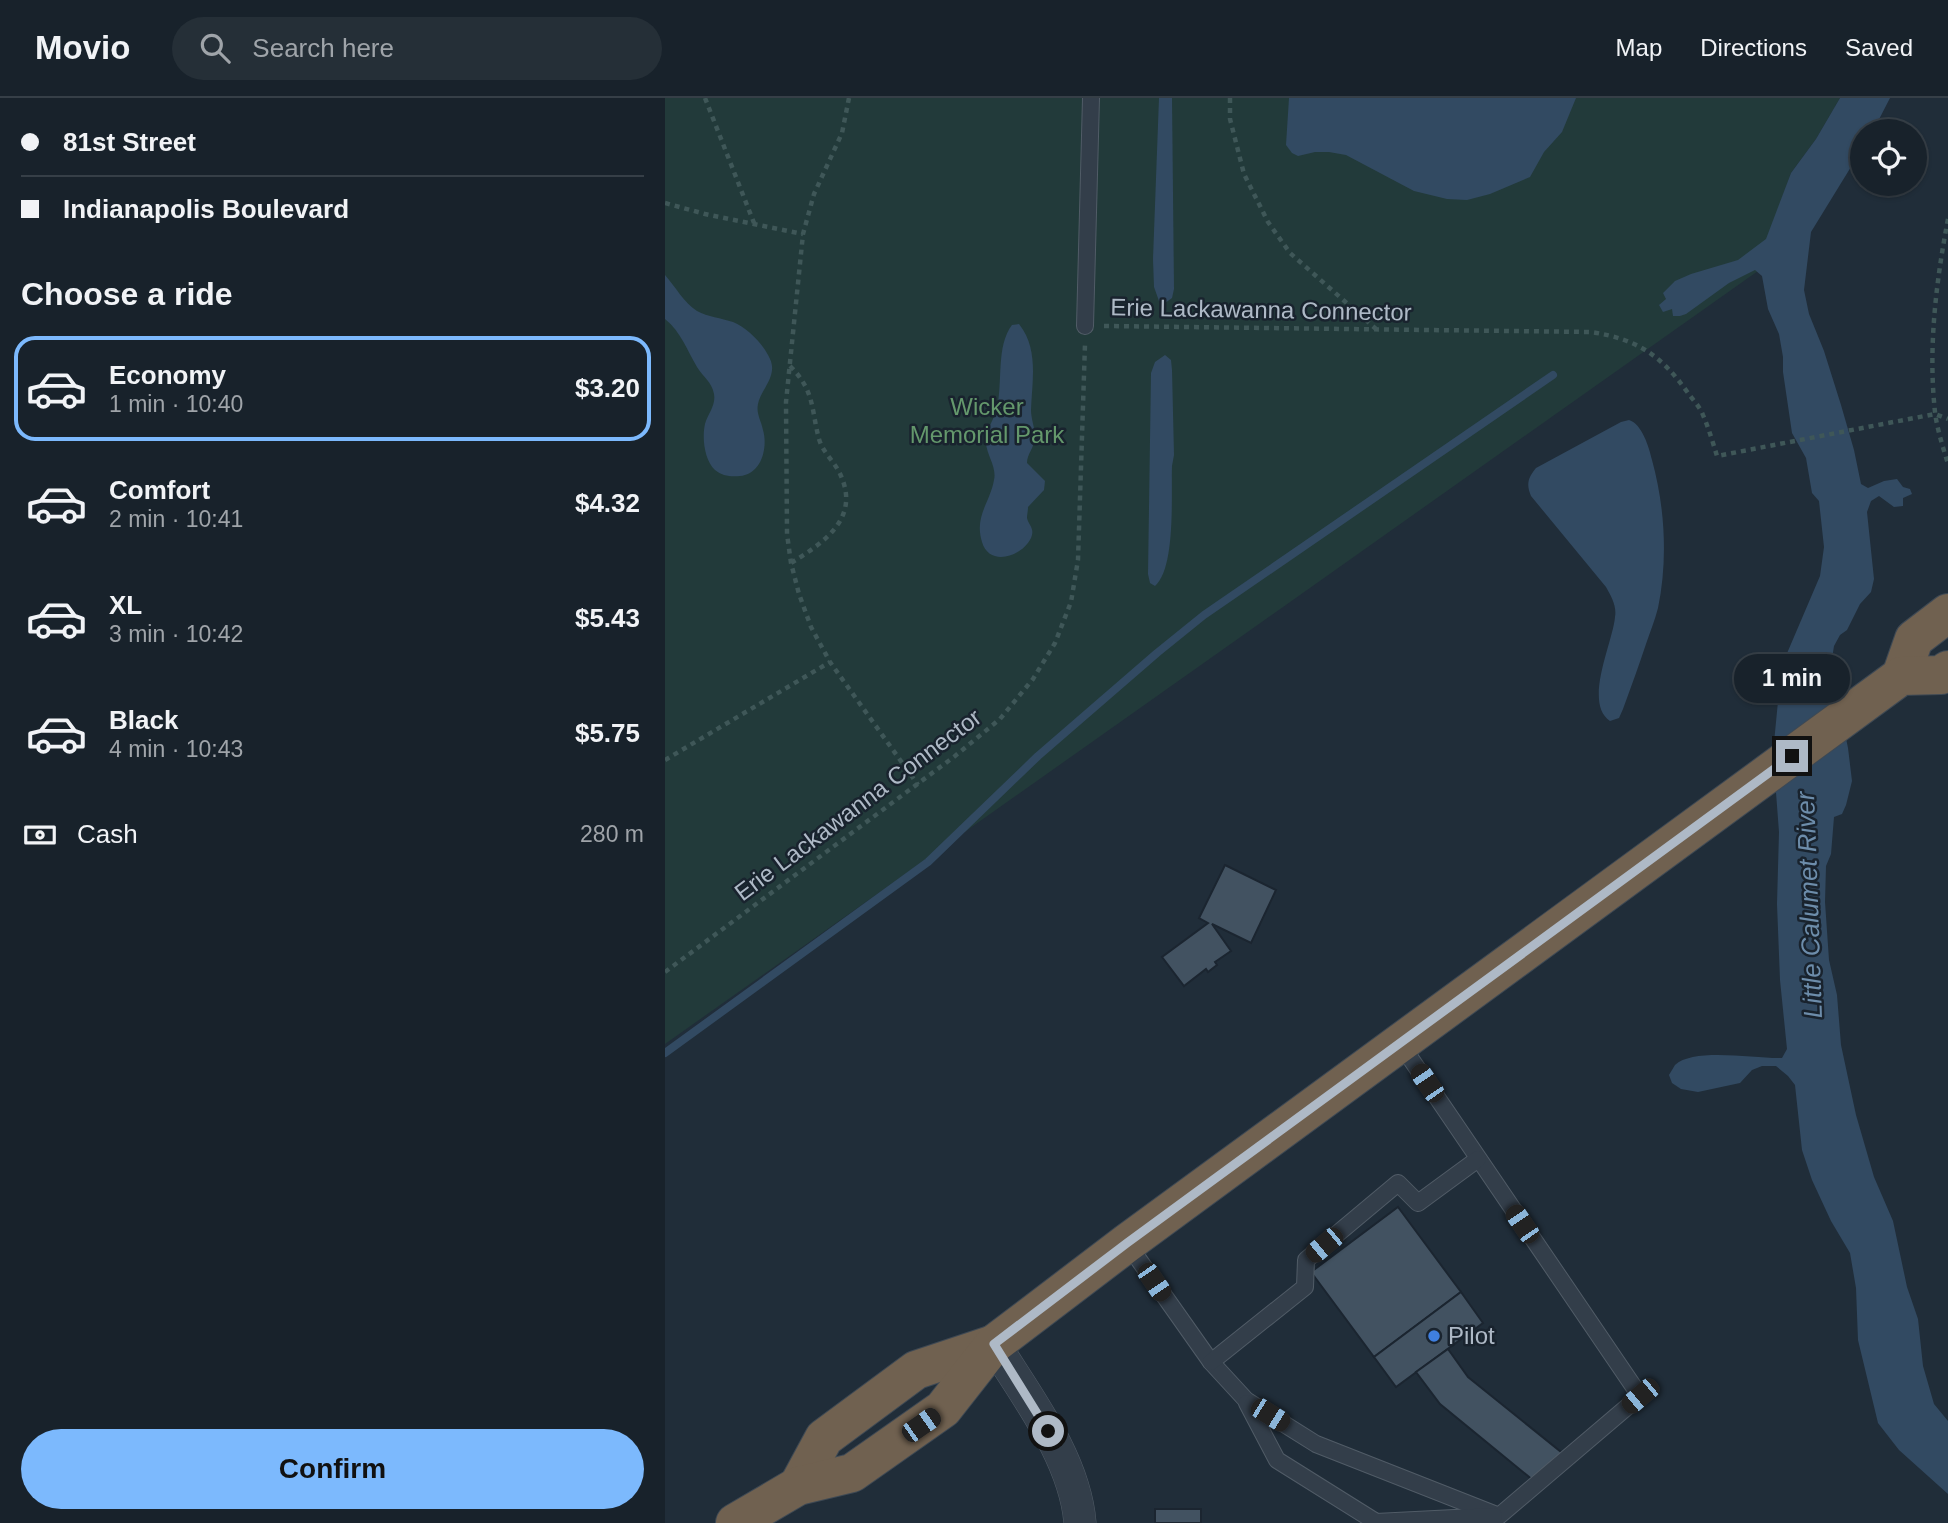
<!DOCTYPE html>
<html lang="en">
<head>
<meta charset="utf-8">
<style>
	body { margin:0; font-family:Helvetica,sans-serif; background:#252f37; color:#f1f3f6; height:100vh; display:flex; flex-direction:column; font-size:26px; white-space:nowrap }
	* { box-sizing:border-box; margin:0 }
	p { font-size:23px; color:#9fa4a9 }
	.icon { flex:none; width:38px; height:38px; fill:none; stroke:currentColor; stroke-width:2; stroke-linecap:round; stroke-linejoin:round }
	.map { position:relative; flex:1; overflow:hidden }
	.panel { display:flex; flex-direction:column; background:#18222b; width:665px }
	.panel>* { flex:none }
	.hud { display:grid; align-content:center; height:154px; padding:0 21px; background:#18222b }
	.controls { position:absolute; left:1185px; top:21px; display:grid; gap:14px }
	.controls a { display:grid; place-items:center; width:77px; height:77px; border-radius:50%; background:#18222b; box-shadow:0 2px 5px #0004,0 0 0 2px #363f47; font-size:35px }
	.end { position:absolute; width:32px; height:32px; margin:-16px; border:9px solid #aeb9c6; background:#111; box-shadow:0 0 0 4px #111 }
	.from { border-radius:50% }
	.bubble { position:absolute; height:49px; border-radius:24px; background:#18222b; box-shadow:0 2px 5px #0004,0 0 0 2px #363f47; font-size:23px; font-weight:800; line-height:49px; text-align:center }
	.car { position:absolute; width:21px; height:42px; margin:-21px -10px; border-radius:9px; box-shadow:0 0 5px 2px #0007; background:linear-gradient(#222 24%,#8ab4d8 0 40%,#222 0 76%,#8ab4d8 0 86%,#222 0) }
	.hud b { display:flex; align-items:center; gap:24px; height:66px; font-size:26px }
	.hud b+b { border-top:2px solid #363f47 }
	.hud i { width:18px; height:18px; background:#f1f3f6 }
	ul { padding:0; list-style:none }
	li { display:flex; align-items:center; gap:21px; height:105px; margin:0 14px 10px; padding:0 7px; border:4px solid transparent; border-radius:21px }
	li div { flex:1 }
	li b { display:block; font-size:26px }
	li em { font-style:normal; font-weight:800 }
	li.selected { border-color:#7cb9fd }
	li>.icon { width:63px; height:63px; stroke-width:1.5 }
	h2 { padding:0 21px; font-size:32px; line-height:84px }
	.pay { display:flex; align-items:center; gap:18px; height:77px; padding:0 21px; font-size:26px }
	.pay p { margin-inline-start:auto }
	.button { display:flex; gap:14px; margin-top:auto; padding:14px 21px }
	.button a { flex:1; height:80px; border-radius:42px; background:#7cb9fd; color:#111; font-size:28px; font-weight:800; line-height:80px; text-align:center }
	header { display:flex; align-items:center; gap:42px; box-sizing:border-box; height:98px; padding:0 35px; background:#18222b; border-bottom:2px solid #363f47 }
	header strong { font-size:33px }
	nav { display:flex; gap:38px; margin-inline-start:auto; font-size:24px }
	.search { width:490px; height:63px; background:#252f37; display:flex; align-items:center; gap:18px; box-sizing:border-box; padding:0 24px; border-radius:38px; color:#9fa4a9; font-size:26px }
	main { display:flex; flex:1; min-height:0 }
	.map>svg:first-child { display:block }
	.green { fill:#223a3a }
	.water { fill:#324a62 }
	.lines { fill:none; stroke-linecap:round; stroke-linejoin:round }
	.stream { stroke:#324a62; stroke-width:8 }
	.building { fill:#425261; stroke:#1b2530; stroke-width:2 }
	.lane-casing { stroke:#515c67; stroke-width:18 }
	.street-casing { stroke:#515c67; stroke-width:33 }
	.highway-casing { stroke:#3e4954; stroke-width:40 }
	.path { stroke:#3f5758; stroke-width:4.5; stroke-dasharray:5 5; stroke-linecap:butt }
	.lane { stroke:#333e4a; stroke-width:16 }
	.street { stroke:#333e4a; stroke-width:32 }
	.highway { stroke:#706150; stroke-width:38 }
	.route { stroke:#aeb9c6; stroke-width:9 }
	.shop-dot { fill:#3f7fe0; stroke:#19232e; stroke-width:2.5 }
	.labels { text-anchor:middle; stroke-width:5; stroke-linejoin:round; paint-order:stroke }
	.street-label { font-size:24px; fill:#aeb9c6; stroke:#19232e }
	.park-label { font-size:24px; fill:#64986c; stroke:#19232e }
	.poi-label { font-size:24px; fill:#aeb9c6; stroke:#19232e; text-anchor:start }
	.water-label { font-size:26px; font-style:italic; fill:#6d8dab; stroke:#19232e }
</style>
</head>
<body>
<header>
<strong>Movio</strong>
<div class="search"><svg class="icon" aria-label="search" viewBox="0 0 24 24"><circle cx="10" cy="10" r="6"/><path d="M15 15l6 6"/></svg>Search here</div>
<nav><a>Map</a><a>Directions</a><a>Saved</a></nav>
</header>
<main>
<section class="panel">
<div class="hud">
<b><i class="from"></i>81st Street</b>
<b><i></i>Indianapolis Boulevard</b>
</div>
<h2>Choose a ride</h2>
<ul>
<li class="selected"><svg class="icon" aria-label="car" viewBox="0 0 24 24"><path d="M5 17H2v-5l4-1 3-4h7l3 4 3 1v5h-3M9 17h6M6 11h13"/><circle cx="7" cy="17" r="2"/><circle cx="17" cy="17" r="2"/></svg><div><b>Economy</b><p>1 min · 10:40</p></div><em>$3.20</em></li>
<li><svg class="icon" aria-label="car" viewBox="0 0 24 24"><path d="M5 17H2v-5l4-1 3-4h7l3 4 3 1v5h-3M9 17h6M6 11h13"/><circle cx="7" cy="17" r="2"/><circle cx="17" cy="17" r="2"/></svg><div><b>Comfort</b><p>2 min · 10:41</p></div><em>$4.32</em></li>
<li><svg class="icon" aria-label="car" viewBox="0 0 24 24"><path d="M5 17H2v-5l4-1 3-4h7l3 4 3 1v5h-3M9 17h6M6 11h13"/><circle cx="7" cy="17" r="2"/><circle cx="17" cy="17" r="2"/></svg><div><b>XL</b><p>3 min · 10:42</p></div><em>$5.43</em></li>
<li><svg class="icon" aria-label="car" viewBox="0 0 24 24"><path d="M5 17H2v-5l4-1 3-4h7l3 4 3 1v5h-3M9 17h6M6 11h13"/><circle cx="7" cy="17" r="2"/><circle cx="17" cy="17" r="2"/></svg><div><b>Black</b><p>4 min · 10:43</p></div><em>$5.75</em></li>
</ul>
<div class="pay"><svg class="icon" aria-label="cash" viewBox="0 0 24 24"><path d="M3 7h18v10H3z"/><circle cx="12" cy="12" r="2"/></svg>Cash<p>280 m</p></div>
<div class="button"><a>Confirm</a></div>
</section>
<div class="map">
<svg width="1283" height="1425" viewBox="0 0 1283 1425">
	<rect width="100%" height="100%" fill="#202d39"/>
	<!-- green -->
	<path class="green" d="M 0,0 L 1175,0 L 1151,41 L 1126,75 L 1091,172 L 1093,173 L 0,946 Z"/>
	<!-- water -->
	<g class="water">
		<path d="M 494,0 L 507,0 L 509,191 L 507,200 L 500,205 L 494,203 L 489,189 L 488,161 Z"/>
		<path d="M 624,0 L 911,0 L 897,34 L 879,54 L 865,79 L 825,96 L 802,102 L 782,101 L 749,93 L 681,57 L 664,54 L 650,54 L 633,58 L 627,55 L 621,47 Z"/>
		<path d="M 1175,0 L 1225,0 L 1208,33 L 1197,33 L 1197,51 L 1146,134 L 1139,192 L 1144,216 L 1159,253 L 1176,307 L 1189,352 L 1196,386 L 1203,390 L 1219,383 L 1232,381 L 1238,389 L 1245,391 L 1247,396 L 1238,400 L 1238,408 L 1229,409 L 1214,398 L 1206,403 L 1202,414 L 1209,481 L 1206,494 L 1195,506 L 1182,532 L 1175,537 L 1169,548 L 1166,567 L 1183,650 L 1187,683 L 1181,707 L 1177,716 L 1169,719 L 1166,756 L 1161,768 L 1160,804 L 1164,862 L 1172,897 L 1176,947 L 1191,1017 L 1209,1079 L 1228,1123 L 1242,1189 L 1253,1221 L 1258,1268 L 1269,1306 L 1283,1323 L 1283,1396 L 1234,1352 L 1213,1325 L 1193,1242 L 1191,1190 L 1185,1155 L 1166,1123 L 1147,1082 L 1137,1052 L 1130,987 L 1123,978 L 1111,968 L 1097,968 L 1087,972 L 1075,985 L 1033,994 L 1016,991 L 1007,985 L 1004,977 C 1006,974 1008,970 1010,967 C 1029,949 1091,961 1117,960 L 1122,951 L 1115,882 L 1112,806 L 1114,734 L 1108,655 L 1114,593 L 1120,560 L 1155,478 L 1159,449 L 1154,403 L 1147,395 L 1141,360 L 1127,335 L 1118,274 L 1118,259 L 1114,236 L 1103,211 L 1097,178 L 1090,172 L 1064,185 L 1021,216 L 1015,218 L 1008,218 L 1007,211 L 998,214 L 994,207 L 1001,201 L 998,195 L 1010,183 L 1026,176 L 1073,162 L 1101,141 L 1126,75 L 1151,41 Z"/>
		<path d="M 0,177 C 10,188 19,205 32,213 C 43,219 56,220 68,224 C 83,230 99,247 105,261 C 113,278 96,291 93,306 C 91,316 96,322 98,332 C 103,349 97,376 75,378 C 66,379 57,378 50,372 C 39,362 37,339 40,326 C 43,315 51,308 49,296 C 47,284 38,279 32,269 C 22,252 16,234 0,221 Z"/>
		<path d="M 354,226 C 374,251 367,283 366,312 C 366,321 370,330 370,340 C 369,350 362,356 362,365 L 380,383 L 379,392 L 363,409 C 363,413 362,417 362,420 C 364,428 370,430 366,440 C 357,459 324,469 317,444 C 309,418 325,405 329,382 C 332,369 322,358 321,345 C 320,333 329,322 332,310 C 338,283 331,248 347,227 Z"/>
		<path d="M 500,257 L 506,262 L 507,272 L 509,357 L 507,368 C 506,396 511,470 490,488 L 485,485 L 483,476 L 486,275 L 490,264 Z"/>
		<path d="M 964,322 C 977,326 984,349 987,362 C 1000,409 1003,462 993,510 C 990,522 985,534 981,546 C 974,567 966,589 958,611 L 954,620 L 945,623 C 918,605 948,544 950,519 C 952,508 946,498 941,489 L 866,398 C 861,386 863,380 871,370 L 956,324 Z"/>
	</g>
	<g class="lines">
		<!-- stream -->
		<path class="stream" d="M 0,955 L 263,764 L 373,658 L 492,555 L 539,517 L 888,277"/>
	</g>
	<!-- building -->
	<g class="building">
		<path d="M 560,767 L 611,792 L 586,845 L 547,826 L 566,853 L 550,864 L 552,867 L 543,874 L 541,871 L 519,888 L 497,859 L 543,825 L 534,820 Z"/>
		<path d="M 733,1109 L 796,1194 L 709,1259 L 646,1174 Z"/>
		<path d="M 796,1194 L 818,1225 L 731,1289 L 709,1259 Z"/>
		<path d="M 783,1251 L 803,1279 L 901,1358 L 869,1383 L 775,1306 L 751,1274 Z"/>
		<rect x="490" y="1411" width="46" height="14"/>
	</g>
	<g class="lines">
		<defs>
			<g id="lane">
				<path d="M 420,228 L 426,0"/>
				<path d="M 462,1145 L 546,1264 L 581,1302 L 651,1346 L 834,1418 L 975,1298 L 735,945"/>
				<path d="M 546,1264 L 640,1189 L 641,1162 L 733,1085 L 753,1105 L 813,1061"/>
				<path d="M 582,1305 L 612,1362 L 711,1424 L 829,1418"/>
			</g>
			<path id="street" d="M 329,1246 C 362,1299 410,1361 415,1425"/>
			<g id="highway">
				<path d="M 1236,578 L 1249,541 L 1283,515"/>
				<path d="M 133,1388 L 159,1340 L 251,1272 L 329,1246"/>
				<path d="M 70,1425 L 133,1388 L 187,1375 L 278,1311 L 329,1246 L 462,1145 L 1236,578 L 1276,577 L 1283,572"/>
			</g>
		</defs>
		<!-- lane casing -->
		<use href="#lane" class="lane-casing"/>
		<!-- street casing -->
		<use href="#street" class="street-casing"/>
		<!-- highway casing -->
		<use href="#highway" class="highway-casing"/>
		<!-- path -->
		<g class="path">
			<path d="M 40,0 L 89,125"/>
			<path d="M 184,0 L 177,35 L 149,96 L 138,136 L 121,304 L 122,436 L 126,465 L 134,496 L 146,529 L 165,564 L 253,687"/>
			<path d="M 565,0 L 565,21 L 579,76 L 603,124 L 625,155 L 711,231"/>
			<path d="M 0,105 L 40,116 L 138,136"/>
			<path d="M 1283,121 C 1271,184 1263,250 1270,314 C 1272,331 1278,349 1283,366"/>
			<path d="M 439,228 L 926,234 C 972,241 996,257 1023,295 C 1028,302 1035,309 1038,317 C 1044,331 1048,345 1052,358 L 1270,316 L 1283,321"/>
			<path d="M 125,268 C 150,293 146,311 154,341 C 158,355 171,365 176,378 C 195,421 158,445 126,465"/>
			<path d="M 0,662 L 165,564"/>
			<path d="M 0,874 L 290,658 L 335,621 L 368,581 L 390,545 L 406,504 L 413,462 L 420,246"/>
		</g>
		<!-- lane -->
		<use href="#lane" class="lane"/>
		<!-- street -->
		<use href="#street" class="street"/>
		<!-- highway -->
		<use href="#highway" class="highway"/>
	</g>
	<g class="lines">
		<!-- route -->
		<path class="route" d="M 383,1333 L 329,1246 L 462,1145 L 1127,658"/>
	</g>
	<!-- markers -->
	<circle class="shop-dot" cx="769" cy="1238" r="7"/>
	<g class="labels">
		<!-- street labels -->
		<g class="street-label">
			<text transform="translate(596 212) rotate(1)" y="8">Erie Lackawanna Connector</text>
			<text transform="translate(193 707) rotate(-37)" y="8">Erie Lackawanna Connector</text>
		</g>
		<!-- park labels -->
		<g class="park-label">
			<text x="322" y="317">Wicker<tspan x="322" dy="28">Memorial Park</tspan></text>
		</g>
		<!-- poi labels -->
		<g class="poi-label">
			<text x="783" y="1246">Pilot</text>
		</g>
		<!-- water labels -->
		<g class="water-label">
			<text transform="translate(1144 807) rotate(-92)" y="9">Little Calumet River</text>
		</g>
	</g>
</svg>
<div class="controls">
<a><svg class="icon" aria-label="locate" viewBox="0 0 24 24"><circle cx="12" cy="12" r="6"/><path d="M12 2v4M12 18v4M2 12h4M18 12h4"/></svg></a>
</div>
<i class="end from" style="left:383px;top:1333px"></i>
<i class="end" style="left:1127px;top:658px"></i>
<div class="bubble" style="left:1069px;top:556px;width:116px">1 min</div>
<i class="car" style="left:762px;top:985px;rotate:326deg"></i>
<i class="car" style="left:857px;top:1126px;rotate:326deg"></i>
<i class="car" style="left:659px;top:1147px;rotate:230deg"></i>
<i class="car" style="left:489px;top:1184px;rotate:146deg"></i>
<i class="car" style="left:975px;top:1298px;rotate:230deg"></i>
<i class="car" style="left:605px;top:1317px;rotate:122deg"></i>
<i class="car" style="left:256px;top:1327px;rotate:55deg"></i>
</div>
</main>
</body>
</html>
